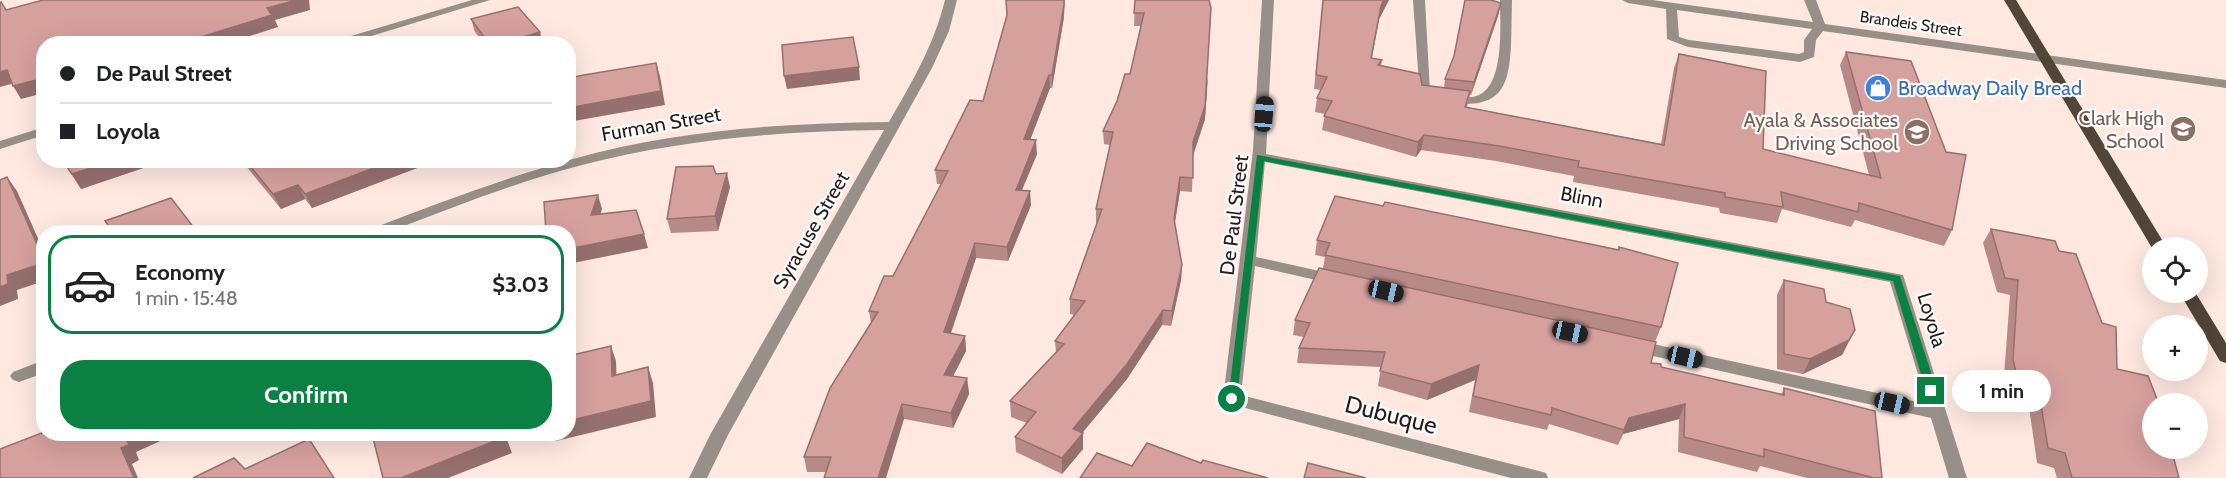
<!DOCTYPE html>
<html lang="en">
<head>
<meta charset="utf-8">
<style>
	body { margin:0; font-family:Cabin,sans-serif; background:#f2f2f2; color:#202124; height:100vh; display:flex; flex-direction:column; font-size:22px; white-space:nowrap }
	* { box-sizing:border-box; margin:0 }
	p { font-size:20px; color:#757577 }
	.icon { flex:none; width:33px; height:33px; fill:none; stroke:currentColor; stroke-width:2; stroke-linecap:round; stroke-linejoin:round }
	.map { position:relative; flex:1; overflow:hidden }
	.details { position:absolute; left:36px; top:225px; width:540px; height:216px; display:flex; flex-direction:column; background:#fff; border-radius:24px; box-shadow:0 6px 24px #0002 }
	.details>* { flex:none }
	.banner { position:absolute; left:36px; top:36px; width:540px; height:132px; border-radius:24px; box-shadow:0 6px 24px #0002; display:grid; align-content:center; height:132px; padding:0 24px; background:#fff }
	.controls { position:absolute; left:2142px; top:237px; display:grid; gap:12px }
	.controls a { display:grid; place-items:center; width:66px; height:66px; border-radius:50%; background:#fff; box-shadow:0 6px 24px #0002; font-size:30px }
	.end { position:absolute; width:27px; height:27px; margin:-14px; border:8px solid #0b8043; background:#fff; box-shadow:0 0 0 3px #fff }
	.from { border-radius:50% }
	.bubble { position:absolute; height:42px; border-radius:21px; background:#fff; box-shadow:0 6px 24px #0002; font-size:20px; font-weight:800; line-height:42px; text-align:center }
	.car { position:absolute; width:18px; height:36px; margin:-18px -9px; border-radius:8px; box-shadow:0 0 4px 2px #0007; background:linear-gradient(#222 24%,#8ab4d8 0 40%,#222 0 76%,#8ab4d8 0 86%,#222 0) }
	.banner b { display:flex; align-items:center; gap:21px; height:57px; font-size:22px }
	.banner b+b { border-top:2px solid #e0e0e0 }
	.banner i { width:15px; height:15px; background:#202124 }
	ul { padding:10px 0 0; list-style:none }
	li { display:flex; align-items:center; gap:18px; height:99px; margin:0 12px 9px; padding:0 12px; border:3px solid transparent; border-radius:24px }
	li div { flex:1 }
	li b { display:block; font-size:22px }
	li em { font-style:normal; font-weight:800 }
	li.active { border-color:#0b8043 }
	li>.icon { width:54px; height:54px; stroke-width:1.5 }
	.cta { display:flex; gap:12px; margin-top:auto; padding:12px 24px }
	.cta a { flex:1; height:69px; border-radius:24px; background:#0b8043; color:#fff; font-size:24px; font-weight:800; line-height:69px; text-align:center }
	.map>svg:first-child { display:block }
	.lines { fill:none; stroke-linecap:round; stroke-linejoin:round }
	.minor { fill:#979088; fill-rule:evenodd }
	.major { fill:#514537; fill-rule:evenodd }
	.wall { fill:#b88a87 }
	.shaded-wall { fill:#96706e }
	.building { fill:#d6a09d; stroke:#96706e; stroke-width:1.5 }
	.route { fill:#0b8043 }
	.labels { text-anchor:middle; stroke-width:4.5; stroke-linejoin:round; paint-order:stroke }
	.far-street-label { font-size:16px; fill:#251b18; stroke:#fff }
	.shop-label { font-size:20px; fill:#366cbe; stroke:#fff; text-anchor:start }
	.education-label { font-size:20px; fill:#785e54; stroke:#fff; text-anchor:end }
	.street-label { font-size:20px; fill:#251b18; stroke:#fff }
	.near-street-label { font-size:24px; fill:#251b18; stroke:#fff }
</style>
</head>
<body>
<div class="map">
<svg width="2226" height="478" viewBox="0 0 2226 478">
	<rect width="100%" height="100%" fill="#fee8e0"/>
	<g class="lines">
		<!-- minor -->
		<g class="minor">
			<path d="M 472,0 L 490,0 L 345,44 L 324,44 Z"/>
			<path d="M 945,0 L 957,0 L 949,31 L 932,68 L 728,435 L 707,478 L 689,478 L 710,435 L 884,130 C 783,131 681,139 582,165 C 516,182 452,208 388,232 L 369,232 L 371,229 C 437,203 505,178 573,159 C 675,130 783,123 889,122 C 912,82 934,45 945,0 Z"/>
			<path d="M 1262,0 L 1274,0 L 1266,154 L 1903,275 L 1967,478 L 1949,478 L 1931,418 L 1635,352 L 1629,350 L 1627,346 L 1629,342 L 1635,340 L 1927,404 L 1890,282 L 1265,162 L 1256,257 L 1333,274 L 1341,279 L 1333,284 L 1255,266 L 1241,395 L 1539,471 L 1546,473 L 1548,478 L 1511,478 L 1226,403 L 1223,399 L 1253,150 Z"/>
			<path d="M 1413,0 L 1425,0 L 1430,92 C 1444,95 1458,99 1472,97 C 1506,93 1500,25 1500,0 L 1512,0 C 1510,81 1518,121 1420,97 Z"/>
			<path d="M 1622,0 L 1652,0 L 1813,22 L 1804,0 L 1816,0 L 1825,24 L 2226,80 L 2226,88 L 1823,31 L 1816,40 L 1814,57 L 1800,62 L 1688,47 L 1667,39 L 1666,9 L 1628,3 ZM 1677,10 L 1812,29 L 1804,40 L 1804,52 L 1799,54 L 1689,40 L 1679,37 Z"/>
			<path d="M 44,127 L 44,135 L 0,149 L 0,141 Z"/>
			<path d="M 44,360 L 44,373 L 19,382 L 13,380 L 10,376 L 13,372 Z"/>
		</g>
		<!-- major -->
		<g class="major">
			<path d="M 2004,0 L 2016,0 L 2167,248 L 2152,248 Z"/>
			<path d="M 2179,292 L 2195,292 L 2226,343 L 2226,363 L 2220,361 Z"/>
		</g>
	</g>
	<!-- wall -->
	<g class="wall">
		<path d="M 1006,0 L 1065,0 L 1064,17 L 1052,88 L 1050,88 L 1030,140 L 1037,154 L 1022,190 L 1031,205 L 1008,261 L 976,258 L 951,333 L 965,336 L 966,351 L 953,376 L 967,378 L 969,394 L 953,428 L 904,419 L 826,472 L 807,472 L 804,457 L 871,323 L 869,311 L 893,276 L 941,184 L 937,184 L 935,170 L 983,101 L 1007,15 Z"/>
		<path d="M 1135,0 L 1207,90 L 1205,119 L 1193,155 L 1192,192 L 1180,191 L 1175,223 L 1182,265 L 1181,280 L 1171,326 L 1162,325 L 1127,379 L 1082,433 L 1083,449 L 1062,474 L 1016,452 L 1015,437 L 1027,423 L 1011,417 L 1010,401 L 1056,353 L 1055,341 L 1075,315 L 1070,314 L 1070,299 L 1097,223 L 1096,223 L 1096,209 L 1110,145 L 1104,144 L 1103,131 L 1130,74 L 1141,26 L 1134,26 Z"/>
		<path d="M 1323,0 L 1389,0 L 1379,19 L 1372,58 L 1382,60 L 1381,66 L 1422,85 L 1444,88 L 1445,79 L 1501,3 L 1498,16 L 1471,95 L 1470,95 L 1467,107 L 1661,144 L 1674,68 L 1679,54 L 1763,149 L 1869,175 L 1840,65 L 1846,52 L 1952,230 L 1944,246 L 1855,220 L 1851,227 L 1782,209 L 1777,223 L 1720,213 L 1719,208 L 1573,182 L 1574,176 L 1496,161 L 1421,150 L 1416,157 L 1322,130 L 1325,114 L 1315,112 L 1317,98 L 1321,90 L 1314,89 Z"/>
		<path d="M 471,19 L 543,44 L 484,44 L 475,32 Z"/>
		<path d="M 62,160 L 167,160 L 81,189 Z"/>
		<path d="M 241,160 L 438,160 L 312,208 L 305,199 L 281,209 Z"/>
		<path d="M 716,174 L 730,187 L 718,231 L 671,233 L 667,219 Z"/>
		<path d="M 1335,196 L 1661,327 L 1655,342 L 1651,363 L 1661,367 L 1781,395 L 1784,388 L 1882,478 L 1807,478 L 1760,466 L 1757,472 L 1678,452 L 1679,419 L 1623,434 L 1618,445 L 1549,424 L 1547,430 L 1469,412 L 1475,380 L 1427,400 L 1378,386 L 1381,367 L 1297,363 L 1299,348 L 1304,337 L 1293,335 L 1295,320 L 1323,268 L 1325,257 L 1315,255 L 1317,240 Z"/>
		<path d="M 1991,229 L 2059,251 L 2117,369 L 2152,404 L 2179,478 L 2057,478 L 2054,468 L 2037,463 L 2029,407 L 2011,403 L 2004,376 L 2010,295 L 1997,292 L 1983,243 Z"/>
		<path d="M 1784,280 L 1826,302 L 1847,345 L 1842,355 L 1803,374 L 1777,369 L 1777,295 Z"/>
	</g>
	<!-- shaded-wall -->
	<g class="shaded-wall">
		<path d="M 297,0 L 309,0 L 310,10 L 275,20 L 278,27 L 225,44 L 178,44 L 267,8 Z"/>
		<path d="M 1064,0 L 1064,17 L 1052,88 L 1052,75 Z"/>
		<path d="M 1384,0 L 1389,0 L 1379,19 L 1369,72 L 1381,6 Z"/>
		<path d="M 1501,3 L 1498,16 L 1471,95 L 1474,82 Z"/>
		<path d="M 540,32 L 543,44 L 500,44 Z"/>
		<path d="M 165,40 L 167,44 L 153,44 Z"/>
		<path d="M 656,63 L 660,76 L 665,105 L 568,122 L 568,108 Z"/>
		<path d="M 859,67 L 860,80 L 787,89 L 784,76 Z"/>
		<path d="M 7,70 L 15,83 L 0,87 L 0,72 Z"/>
		<path d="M 1049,75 L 1050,88 L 1025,153 L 1024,139 Z"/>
		<path d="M 1208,77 L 1205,119 L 1193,156 L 1193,142 Z"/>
		<path d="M 44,78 L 44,93 L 21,99 L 13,86 Z"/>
		<path d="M 1424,135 L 1421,150 L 1416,157 L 1418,142 Z"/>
		<path d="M 1036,140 L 1037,154 L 1016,204 L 1016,190 Z"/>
		<path d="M 116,160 L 167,160 L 81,189 L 72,174 Z"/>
		<path d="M 395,160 L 438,160 L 312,208 L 305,194 Z"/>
		<path d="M 727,173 L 730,187 L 718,231 L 715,216 Z"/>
		<path d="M 7,177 L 17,191 L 44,252 L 44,260 Z"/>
		<path d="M 1180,177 L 1180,191 L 1173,233 L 1174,219 Z"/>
		<path d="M 298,185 L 305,199 L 281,209 L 273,194 Z"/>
		<path d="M 1030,191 L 1031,205 L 1008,261 L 1007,247 Z"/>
		<path d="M 598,195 L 602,209 L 596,229 L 591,215 Z"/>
		<path d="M 195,229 L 197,232 L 186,232 Z"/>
		<path d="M 644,234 L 648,248 L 568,264 L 568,249 Z"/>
		<path d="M 975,243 L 976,258 L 946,347 L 944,332 Z"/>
		<path d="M 44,263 L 44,281 L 17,290 L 18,299 L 0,306 L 0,287 L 7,275 Z"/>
		<path d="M 1182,265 L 1181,280 L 1171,326 L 1172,311 Z"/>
		<path d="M 1163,310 L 1162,325 L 1127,379 L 1073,444 L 1073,429 Z"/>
		<path d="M 1855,330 L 1842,355 L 1803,374 L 1810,359 Z"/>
		<path d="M 965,336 L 966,351 L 946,390 L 944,375 Z"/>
		<path d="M 611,346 L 616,361 L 617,391 L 612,376 Z"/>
		<path d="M 1479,365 L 1475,380 L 1427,400 L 1431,384 Z"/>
		<path d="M 648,367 L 653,383 L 656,417 L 556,441 L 553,434 L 568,434 L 568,421 Z"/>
		<path d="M 967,378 L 969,394 L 953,428 L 951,413 Z"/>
		<path d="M 902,404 L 904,419 L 886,478 L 878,478 Z"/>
		<path d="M 1685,404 L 1679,419 L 1623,434 L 1618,445 L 1629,418 Z"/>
		<path d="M 1083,433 L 1083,449 L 1062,474 L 1062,458 Z"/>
		<path d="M 132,434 L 176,434 L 136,452 L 139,460 L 132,464 L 138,478 L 134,478 L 121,448 L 125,436 Z"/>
		<path d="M 504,434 L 505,434 L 512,453 L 448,478 L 401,478 Z"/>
	</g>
	<!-- building -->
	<g class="building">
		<path d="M 43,0 L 297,0 L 267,8 L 272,15 L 178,44 L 170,44 L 165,40 L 153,44 L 44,44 L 44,78 L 13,86 L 7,70 L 0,72 L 0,3 L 1,2 L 6,10 Z"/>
		<path d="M 1006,0 L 1064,0 L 1064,5 L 1052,75 L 1049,75 L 1024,139 L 1036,140 L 1016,190 L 1030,191 L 1007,247 L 975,243 L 944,332 L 965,336 L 944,375 L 967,378 L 951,413 L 902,404 L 878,478 L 824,478 L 831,457 L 804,457 L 830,388 L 878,312 L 869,311 L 884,276 L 893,276 L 948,171 L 935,170 L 970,100 L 983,101 L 1007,15 Z"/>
		<path d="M 1135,0 L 1209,0 L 1211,8 L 1205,106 L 1193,142 L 1193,178 L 1180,177 L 1174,219 L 1182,265 L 1172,311 L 1163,310 L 1127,364 L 1073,429 L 1083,433 L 1062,458 L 1015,437 L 1036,412 L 1010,401 L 1064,344 L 1055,341 L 1085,301 L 1070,299 L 1102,209 L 1096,209 L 1113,132 L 1103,131 L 1117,101 L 1125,74 L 1130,74 L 1144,13 L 1134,13 Z"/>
		<path d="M 1323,0 L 1384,0 L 1381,6 L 1371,58 L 1382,60 L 1378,65 L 1420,74 L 1422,85 L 1470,91 L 1465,107 L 1664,145 L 1679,54 L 1766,71 L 1763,149 L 1881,178 L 1846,52 L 1911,61 L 1946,152 L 1966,155 L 1952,230 L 1859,203 L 1858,212 L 1781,192 L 1783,207 L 1725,197 L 1725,193 L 1578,167 L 1579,161 L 1499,146 L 1424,135 L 1418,142 L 1324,116 L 1332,101 L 1317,98 L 1327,77 L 1316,75 Z"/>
		<path d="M 1465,0 L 1491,0 L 1501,3 L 1474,82 L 1445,79 L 1454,56 Z"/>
		<path d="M 518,7 L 540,32 L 500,44 L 489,44 L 471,19 Z"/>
		<path d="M 853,37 L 859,67 L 784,76 L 782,45 Z"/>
		<path d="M 656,63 L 661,91 L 568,108 L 568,78 L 584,75 Z"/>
		<path d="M 62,160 L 116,160 L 72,174 Z"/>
		<path d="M 245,160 L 395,160 L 305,194 L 298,185 L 273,194 Z"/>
		<path d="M 713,166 L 716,174 L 727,173 L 715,216 L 667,219 L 676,167 Z"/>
		<path d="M 7,177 L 44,260 L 44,263 L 7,275 L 8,284 L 0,287 L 0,180 Z"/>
		<path d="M 598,195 L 591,215 L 636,210 L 644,234 L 568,249 L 568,232 L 546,232 L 544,202 Z"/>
		<path d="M 1335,196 L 1383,206 L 1385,202 L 1619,250 L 1619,247 L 1678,263 L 1661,327 L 1325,255 L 1330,243 L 1317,240 Z"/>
		<path d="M 171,198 L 195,229 L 186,232 L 113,232 L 105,221 Z"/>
		<path d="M 489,229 L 493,232 L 482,232 Z"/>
		<path d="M 1991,229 L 2055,241 L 2059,251 L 2076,254 L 2102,323 L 2116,327 L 2117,369 L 2148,376 L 2159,404 L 2152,404 L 2152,448 L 2171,448 L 2179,478 L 2072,478 L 2065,453 L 2048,448 L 2039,392 L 2020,388 L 2013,360 L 2018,280 L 2005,278 Z"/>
		<path d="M 1319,268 L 1656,342 L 1651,363 L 1661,364 L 1661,367 L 1784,395 L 1784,388 L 1875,411 L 1882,478 L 1874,478 L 1764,449 L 1764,457 L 1684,437 L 1685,404 L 1629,418 L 1624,430 L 1552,408 L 1551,415 L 1473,396 L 1479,365 L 1431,384 L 1380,371 L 1385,352 L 1299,348 L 1310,323 L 1295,320 Z"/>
		<path d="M 1784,280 L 1824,289 L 1826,302 L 1850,309 L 1855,330 L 1849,340 L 1810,359 L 1784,354 Z"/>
		<path d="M 611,346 L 612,376 L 648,367 L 651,401 L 568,421 L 568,356 Z"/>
		<path d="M 44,432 L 44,434 L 132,434 L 125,436 L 129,445 L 121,448 L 134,478 L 0,478 L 0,449 Z"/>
		<path d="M 372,434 L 504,434 L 505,437 L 401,478 L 383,478 Z"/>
		<path d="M 309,439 L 334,478 L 193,478 L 234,458 L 245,469 Z"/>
		<path d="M 1147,443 L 1201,463 L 1203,460 L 1268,478 L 1080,478 L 1097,453 L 1132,466 Z"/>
		<path d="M 1308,463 L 1366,478 L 1304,478 Z"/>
	</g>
	<!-- route -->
	<path class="route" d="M 1257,155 L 1900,276 L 1937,391 L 1931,395 L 1926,391 L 1893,281 L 1264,161 L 1237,399 L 1236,402 L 1228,402 Z"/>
	<!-- icons -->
	<defs>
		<symbol id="shop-disc" viewBox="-11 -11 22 22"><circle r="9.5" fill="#3f7fe0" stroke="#fff"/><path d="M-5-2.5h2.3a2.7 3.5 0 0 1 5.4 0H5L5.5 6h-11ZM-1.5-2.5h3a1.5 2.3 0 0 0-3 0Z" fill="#fff"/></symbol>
		<symbol id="school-disc" viewBox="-11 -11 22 22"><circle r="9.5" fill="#8d6e63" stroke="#fff"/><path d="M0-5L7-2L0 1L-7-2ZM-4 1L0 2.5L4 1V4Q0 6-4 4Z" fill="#fff"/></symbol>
	</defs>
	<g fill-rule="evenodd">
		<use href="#shop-disc" x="1863" y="73" width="30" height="30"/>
		<use href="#school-disc" x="2168" y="114" width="30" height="30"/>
		<use href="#school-disc" x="1902" y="117" width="30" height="30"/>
	</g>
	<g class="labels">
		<!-- far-street labels -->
		<g class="far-street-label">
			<text transform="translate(1911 23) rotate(8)" y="6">Brandeis Street</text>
		</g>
		<!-- shop labels -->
		<g class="shop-label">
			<text x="1898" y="95">Broadway Daily Bread</text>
		</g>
		<!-- education labels -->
		<g class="education-label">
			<text x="2164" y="125">Clark High<tspan x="2164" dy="23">School</tspan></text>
			<text x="1898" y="127">Ayala &amp; Associates<tspan x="1898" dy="23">Driving School</tspan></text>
		</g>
		<!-- street labels -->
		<g class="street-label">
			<text transform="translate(661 124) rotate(-10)" y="7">Furman Street</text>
			<text transform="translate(1582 197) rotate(11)" y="7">Blinn</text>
			<text transform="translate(1234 215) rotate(-83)" y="7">De Paul Street</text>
			<text transform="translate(811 230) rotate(-60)" y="7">Syracuse Street</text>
			<text transform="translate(1932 320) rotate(73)" y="7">Loyola</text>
		</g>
		<!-- near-street labels -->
		<g class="near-street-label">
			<text transform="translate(1391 415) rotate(14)" y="8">Dubuque</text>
		</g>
	</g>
</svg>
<div class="controls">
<a><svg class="icon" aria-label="locate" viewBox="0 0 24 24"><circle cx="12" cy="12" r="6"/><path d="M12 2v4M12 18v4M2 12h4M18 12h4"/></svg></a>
<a>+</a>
<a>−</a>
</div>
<i class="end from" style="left:1232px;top:399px"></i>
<i class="end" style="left:1931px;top:391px"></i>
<div class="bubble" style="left:1952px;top:370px;width:99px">1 min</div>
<i class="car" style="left:1264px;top:114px;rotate:5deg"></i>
<i class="car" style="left:1386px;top:291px;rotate:103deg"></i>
<i class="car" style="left:1570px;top:332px;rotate:102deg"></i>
<i class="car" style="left:1685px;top:357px;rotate:103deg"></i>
<i class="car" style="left:1892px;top:403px;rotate:103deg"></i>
<div class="banner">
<b><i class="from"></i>De Paul Street</b>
<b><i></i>Loyola</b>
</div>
<section class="details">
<ul>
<li class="active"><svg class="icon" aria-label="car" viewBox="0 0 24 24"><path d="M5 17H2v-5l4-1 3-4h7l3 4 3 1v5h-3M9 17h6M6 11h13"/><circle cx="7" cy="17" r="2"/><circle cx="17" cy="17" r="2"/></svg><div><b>Economy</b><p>1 min · 15:48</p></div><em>$3.03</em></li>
</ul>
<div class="cta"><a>Confirm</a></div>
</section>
</div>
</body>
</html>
